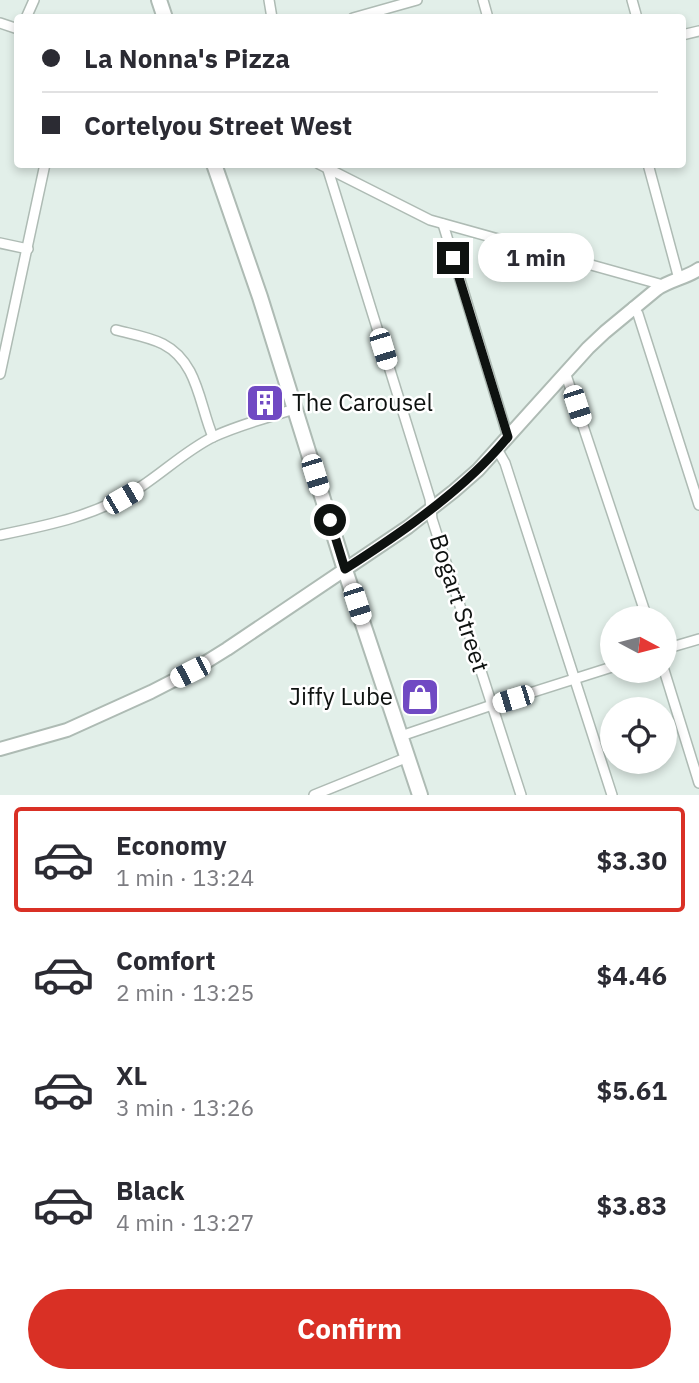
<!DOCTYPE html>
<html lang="en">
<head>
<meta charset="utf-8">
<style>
	body { margin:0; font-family:"IBM Plex Sans",sans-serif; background:#f2f2f3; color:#2b2b33; height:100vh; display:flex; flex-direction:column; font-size:26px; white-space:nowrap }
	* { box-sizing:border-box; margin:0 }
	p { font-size:23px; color:#7c7c81 }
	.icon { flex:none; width:38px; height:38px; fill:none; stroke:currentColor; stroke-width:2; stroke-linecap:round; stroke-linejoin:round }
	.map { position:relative; height:795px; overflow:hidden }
	.panel { display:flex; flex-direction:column; background:#fff; flex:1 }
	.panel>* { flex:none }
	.hud { position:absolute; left:14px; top:14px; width:672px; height:154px; border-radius:7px; box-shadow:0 4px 10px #0003; display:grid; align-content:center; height:154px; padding:0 28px; background:#fff }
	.needle { width:46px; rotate:97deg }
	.controls { position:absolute; left:600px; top:606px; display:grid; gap:14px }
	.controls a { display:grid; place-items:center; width:77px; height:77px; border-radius:50%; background:#fff; box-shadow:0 4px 10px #0003; font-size:35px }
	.end { position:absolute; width:32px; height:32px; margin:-16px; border:9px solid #0e1210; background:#fff; box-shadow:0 0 0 4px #fff }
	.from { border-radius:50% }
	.bubble { position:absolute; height:49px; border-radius:24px; background:#fff; box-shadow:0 4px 10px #0003; font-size:23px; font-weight:800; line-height:49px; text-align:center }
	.car { position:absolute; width:21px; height:42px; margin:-21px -10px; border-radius:9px; box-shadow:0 0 5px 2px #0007; background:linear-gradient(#fff 24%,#345 0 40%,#fff 0 76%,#345 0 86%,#fff 0) }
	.hud b { display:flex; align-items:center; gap:24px; height:66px; font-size:26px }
	.hud b+b { border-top:2px solid #e1e1e2 }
	.hud i { width:18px; height:18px; background:#2b2b33 }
	ul { padding:12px 0 0; list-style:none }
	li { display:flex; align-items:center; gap:21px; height:105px; margin:0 14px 10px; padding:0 14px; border:4px solid transparent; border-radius:7px }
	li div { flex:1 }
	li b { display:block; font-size:26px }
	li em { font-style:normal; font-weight:800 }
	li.on { border-color:#d93025 }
	li>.icon { width:63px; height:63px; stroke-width:1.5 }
	.button { display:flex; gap:14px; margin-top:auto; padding:14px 28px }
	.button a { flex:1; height:80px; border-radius:42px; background:#d93025; color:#fff; font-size:28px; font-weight:800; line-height:80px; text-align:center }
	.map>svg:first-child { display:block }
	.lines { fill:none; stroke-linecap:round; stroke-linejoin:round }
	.street-casing { stroke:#aebbb4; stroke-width:12 }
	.secondary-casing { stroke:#aebbb4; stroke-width:16 }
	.primary-casing { stroke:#aebbb4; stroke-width:18 }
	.street { stroke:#fff; stroke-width:9 }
	.secondary { stroke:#fff; stroke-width:12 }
	.primary { stroke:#fff; stroke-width:14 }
	.route { stroke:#0e1210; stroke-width:9 }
	.labels { text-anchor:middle; stroke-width:5; stroke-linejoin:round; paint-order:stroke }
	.poi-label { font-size:24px; fill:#0e1210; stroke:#fff; text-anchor:start }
	.street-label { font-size:24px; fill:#0e1210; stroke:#fff }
</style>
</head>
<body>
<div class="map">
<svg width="699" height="795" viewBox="0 0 699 795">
	<rect width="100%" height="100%" fill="#e2efe9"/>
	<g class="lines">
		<defs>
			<g id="street">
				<path d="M 269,0 L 272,18"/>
				<path d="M 483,0 L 488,18"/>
				<path d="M 632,0 L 637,18"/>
				<path d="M 26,18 L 34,0"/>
				<path d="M 353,18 L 417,0"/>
				<path d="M 0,23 L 18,29"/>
				<path d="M 682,35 L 699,31"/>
				<path d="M 319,164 L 430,220 L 663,285"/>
				<path d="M 648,164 L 679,279"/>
				<path d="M 328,170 L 430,499 L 432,519 L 521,795"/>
				<path d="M 443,224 L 508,437"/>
				<path d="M 0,243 L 28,249"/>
				<path d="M 633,307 L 638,314 L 699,505"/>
				<path d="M 116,330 C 131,334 149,337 163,344 C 198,362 199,404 213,437"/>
				<path d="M 565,372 L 647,618"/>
				<path d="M 0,374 L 45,164"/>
				<path d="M 497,449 L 505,463 L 612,795"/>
				<path d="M 0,535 C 50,525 99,515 142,486 C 166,470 187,450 213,437 C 238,425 267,418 294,409"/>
				<path d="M 665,649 L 699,639"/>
				<path d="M 664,670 L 699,783"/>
				<path d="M 401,736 L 492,705 L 612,667"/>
				<path d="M 314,795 L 408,757"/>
			</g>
			<path id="secondary" d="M 0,749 L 67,730 L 151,692 L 190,672 L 227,649 L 408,527 L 454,491 L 478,470 L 588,348 L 605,332 L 657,289 C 670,280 686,278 699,269"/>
			<g id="primary">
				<path d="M 159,0 L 165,18"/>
				<path d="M 214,164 L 260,297 L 345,570 L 420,795"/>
			</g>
		</defs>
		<!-- street casing -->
		<use href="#street" class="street-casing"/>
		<!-- secondary casing -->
		<use href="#secondary" class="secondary-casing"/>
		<!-- primary casing -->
		<use href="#primary" class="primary-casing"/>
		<!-- street -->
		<use href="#street" class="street"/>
		<!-- secondary -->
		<use href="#secondary" class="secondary"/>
		<!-- primary -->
		<use href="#primary" class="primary"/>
	</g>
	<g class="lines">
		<!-- route -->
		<path class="route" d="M 330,520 L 345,569 C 390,540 436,509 475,472 C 487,461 498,449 508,437 L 453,258"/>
	</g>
	<!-- icons -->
	<defs>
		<symbol id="building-square" viewBox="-11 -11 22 22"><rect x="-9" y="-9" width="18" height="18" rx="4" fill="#704ac3" stroke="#fff"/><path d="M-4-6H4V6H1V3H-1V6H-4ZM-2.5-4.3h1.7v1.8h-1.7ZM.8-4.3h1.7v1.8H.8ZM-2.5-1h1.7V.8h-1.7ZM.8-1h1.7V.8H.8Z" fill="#fff"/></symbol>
		<symbol id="shop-square" viewBox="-11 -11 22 22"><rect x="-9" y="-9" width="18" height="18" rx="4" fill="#704ac3" stroke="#fff"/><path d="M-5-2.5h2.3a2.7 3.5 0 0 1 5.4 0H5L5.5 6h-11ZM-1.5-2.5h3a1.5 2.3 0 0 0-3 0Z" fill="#fff"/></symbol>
	</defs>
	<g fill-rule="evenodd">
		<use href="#building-square" x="243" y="381" width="44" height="44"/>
		<use href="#shop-square" x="398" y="675" width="44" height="44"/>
	</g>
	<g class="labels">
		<!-- poi labels -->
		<g class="poi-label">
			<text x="292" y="411">The Carousel</text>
			<text x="393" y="705" text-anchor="end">Jiffy Lube</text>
		</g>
		<!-- street labels -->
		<g class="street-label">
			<text transform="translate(459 603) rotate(72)" y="8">Bogart Street</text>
		</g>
	</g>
</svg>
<div class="controls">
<a><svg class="needle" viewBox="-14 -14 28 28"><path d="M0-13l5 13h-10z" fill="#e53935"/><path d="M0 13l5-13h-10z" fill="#7c7c81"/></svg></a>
<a><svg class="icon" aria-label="locate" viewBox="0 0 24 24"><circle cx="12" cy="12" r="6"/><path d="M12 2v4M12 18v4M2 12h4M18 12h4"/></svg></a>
</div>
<i class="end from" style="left:330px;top:520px"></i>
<i class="end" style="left:453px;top:258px"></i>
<div class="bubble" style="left:478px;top:233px;width:116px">1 min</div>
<i class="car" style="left:383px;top:349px;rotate:163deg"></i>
<i class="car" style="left:577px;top:406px;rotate:162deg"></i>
<i class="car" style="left:315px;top:475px;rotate:163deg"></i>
<i class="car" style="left:123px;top:498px;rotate:60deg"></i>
<i class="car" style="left:357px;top:604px;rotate:162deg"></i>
<i class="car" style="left:190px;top:672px;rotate:243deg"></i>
<i class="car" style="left:513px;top:699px;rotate:253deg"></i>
<div class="hud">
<b><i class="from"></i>La Nonna's Pizza</b>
<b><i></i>Cortelyou Street West</b>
</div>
</div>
<section class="panel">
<ul>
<li class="on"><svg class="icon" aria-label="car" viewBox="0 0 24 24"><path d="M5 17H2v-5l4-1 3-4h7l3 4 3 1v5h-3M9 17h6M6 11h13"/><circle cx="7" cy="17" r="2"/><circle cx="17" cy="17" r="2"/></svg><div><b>Economy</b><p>1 min · 13:24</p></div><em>$3.30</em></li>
<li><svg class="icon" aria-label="car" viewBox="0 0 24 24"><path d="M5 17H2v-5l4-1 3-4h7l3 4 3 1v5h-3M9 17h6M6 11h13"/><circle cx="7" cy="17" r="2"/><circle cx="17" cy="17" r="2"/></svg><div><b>Comfort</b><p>2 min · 13:25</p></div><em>$4.46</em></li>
<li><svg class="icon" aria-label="car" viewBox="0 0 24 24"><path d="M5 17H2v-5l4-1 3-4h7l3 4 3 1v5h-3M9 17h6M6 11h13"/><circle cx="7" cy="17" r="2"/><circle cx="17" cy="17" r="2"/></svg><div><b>XL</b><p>3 min · 13:26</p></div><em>$5.61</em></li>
<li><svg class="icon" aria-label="car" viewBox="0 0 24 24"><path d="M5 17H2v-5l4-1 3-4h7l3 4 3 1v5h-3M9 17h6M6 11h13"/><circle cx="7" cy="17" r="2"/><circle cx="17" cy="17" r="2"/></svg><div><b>Black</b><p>4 min · 13:27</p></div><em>$3.83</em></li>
</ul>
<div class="button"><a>Confirm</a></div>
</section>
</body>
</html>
